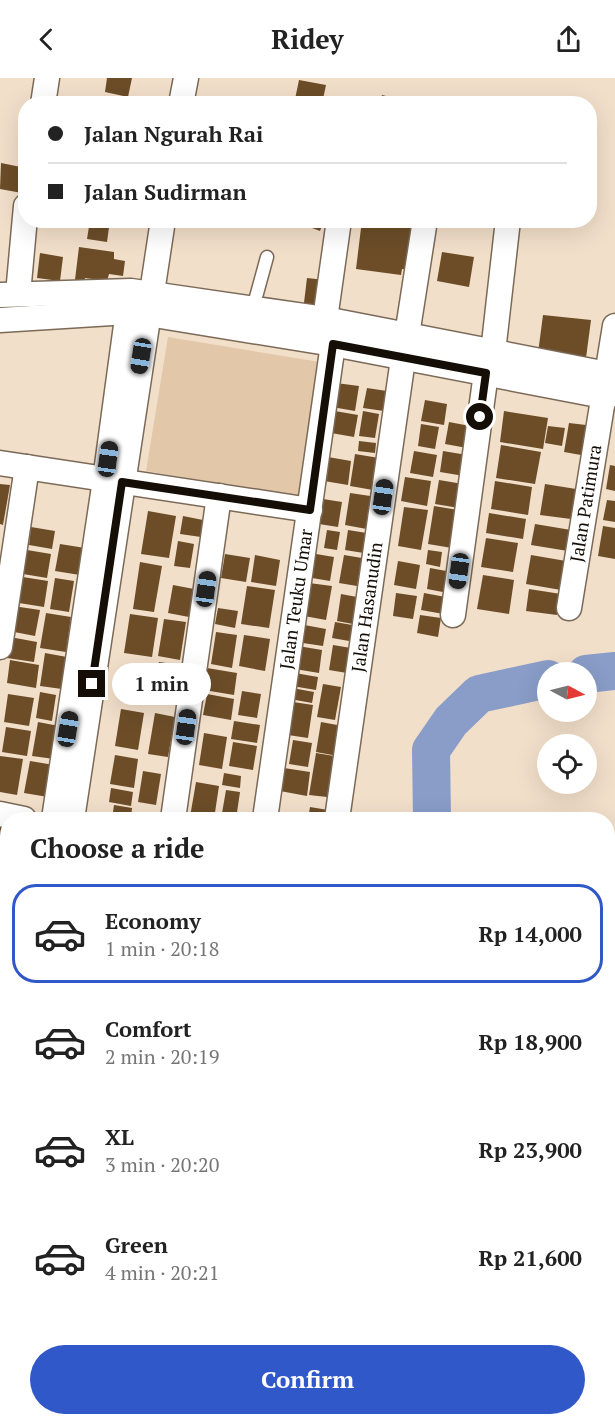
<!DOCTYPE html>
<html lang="en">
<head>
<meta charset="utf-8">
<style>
	body { margin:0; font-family:"PT Serif",serif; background:#f6f6f6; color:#222; height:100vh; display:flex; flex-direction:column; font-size:22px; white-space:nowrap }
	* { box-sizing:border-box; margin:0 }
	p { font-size:20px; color:#767676 }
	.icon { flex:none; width:33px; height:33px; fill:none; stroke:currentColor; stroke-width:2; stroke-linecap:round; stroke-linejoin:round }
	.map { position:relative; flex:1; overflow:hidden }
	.panel { position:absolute; left:0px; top:734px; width:615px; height:614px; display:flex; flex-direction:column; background:#fff; border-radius:24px 24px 0 0; box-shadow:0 6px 24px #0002 }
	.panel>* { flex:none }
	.hud { position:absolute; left:18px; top:18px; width:579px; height:132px; border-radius:24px; box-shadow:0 6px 24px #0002; display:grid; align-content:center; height:132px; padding:0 30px; background:#fff }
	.needle { width:39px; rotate:97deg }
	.tools { position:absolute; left:537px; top:584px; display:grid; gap:12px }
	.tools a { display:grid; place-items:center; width:60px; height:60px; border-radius:50%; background:#fff; box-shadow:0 6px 24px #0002; font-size:30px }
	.end { position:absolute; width:27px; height:27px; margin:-14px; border:8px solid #140e07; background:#fff; box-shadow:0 0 0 3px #fff }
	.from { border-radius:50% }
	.bubble { position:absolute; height:42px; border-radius:21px; background:#fff; box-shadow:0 6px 24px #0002; font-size:20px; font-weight:700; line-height:42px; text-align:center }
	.car { position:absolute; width:18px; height:36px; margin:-18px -9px; border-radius:8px; box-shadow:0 0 4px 2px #0007; background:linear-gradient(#222 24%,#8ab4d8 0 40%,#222 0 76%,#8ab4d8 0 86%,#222 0) }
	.hud b { display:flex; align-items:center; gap:21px; height:57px; font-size:22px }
	.hud b+b { border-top:2px solid #e0e0e0 }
	.hud i { width:15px; height:15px; background:#222 }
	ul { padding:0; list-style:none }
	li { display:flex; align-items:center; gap:18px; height:99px; margin:0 12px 9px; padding:0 18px; border:3px solid transparent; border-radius:24px }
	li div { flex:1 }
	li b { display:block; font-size:22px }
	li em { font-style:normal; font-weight:700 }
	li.selected { border-color:#3058c8 }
	li>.icon { width:54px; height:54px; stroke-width:1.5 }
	h2 { padding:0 30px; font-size:27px; line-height:72px }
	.button { display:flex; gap:12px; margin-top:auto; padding:12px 30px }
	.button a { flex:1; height:69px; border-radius:36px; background:#3058c8; color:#fff; font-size:24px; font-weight:700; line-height:69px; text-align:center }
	header { display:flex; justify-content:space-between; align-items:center; height:78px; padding:0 30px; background:#fff; font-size:27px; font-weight:700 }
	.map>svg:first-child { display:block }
	.green { fill:#e3c7a9 }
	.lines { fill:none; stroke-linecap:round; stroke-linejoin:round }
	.river { stroke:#899dc8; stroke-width:38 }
	.building { fill:#6c4d28 }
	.lane-casing { stroke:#7b6a58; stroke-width:15 }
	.street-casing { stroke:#7b6a58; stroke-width:27 }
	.lane { stroke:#fff; stroke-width:12 }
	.street { stroke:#fff; stroke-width:24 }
	.route { stroke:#140e07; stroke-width:8 }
	.labels { text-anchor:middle; stroke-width:6; stroke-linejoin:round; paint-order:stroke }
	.street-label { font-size:18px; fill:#140e07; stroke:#fceddc }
</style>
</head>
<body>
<header><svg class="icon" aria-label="back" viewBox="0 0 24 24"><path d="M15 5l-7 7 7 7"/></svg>Ridey<svg class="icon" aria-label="share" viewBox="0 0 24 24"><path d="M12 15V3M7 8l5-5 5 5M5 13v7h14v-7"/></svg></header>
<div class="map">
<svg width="615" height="1346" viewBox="0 0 615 1346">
	<rect width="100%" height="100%" fill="#f2dfca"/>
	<!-- green -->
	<path class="green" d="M 168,259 L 320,284 L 298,418 L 146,393 Z"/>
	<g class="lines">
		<!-- river -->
		<g class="river">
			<path d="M 586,596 L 615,593"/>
			<path d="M 432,741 L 431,672 L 451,643 L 479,616 L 548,601"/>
			<path d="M 608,1088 L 615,1106"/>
		</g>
	</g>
	<!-- building -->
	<g class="building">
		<path d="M 107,0 L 132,0 L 128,19 L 105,14 Z"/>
		<path d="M 299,2 L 326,7 L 322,26 L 294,26 Z"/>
		<path d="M 382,17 L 398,21 L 397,26 L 380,26 Z"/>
		<path d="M 1,85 L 26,90 L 22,115 L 0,111 Z"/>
		<path d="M 90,142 L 110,142 L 107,164 L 87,161 Z"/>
		<path d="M 291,142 L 324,142 L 320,153 Z"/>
		<path d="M 362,142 L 422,142 L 416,193 L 402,191 L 401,197 L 356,191 Z"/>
		<path d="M 79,169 L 114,174 L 114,181 L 125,183 L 123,198 L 109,196 L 107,203 L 85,200 L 84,211 L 74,210 Z"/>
		<path d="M 442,174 L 474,179 L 469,209 L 437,203 Z"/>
		<path d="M 40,175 L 63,179 L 60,203 L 37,200 Z"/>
		<path d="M 307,200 L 325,202 L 321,235 L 303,233 Z"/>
		<path d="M 543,237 L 591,242 L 586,280 L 538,275 Z"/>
		<path d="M 336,305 L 359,308 L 355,333 L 332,329 Z"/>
		<path d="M 367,310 L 387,313 L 384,333 L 363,330 Z"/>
		<path d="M 425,322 L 447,326 L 444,347 L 421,343 Z"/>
		<path d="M 335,333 L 358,337 L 354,359 L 331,355 Z"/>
		<path d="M 363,333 L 379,336 L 375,360 L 359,358 Z"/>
		<path d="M 504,333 L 548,340 L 543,371 L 500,364 Z"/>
		<path d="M 449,344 L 470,348 L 467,370 L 445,366 Z"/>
		<path d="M 569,345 L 586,347 L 581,377 L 564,374 Z"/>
		<path d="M 421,346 L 439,349 L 435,371 L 418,368 Z"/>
		<path d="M 548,348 L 565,350 L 562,368 L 545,365 Z"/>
		<path d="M 359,363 L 376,365 L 375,375 L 358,373 Z"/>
		<path d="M 501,367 L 541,374 L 535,406 L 496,400 Z"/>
		<path d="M 414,373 L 437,377 L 433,399 L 410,395 Z"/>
		<path d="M 443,373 L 467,377 L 464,398 L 440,394 Z"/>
		<path d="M 355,376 L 379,380 L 373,412 L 350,408 Z"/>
		<path d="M 328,379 L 351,383 L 348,407 L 324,403 Z"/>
		<path d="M 610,387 L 615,388 L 615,413 L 606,411 Z"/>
		<path d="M 405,399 L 431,403 L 427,428 L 401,423 Z"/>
		<path d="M 439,402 L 469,407 L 465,431 L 435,426 Z"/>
		<path d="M 495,403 L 532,409 L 528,437 L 491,431 Z"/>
		<path d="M 0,406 L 10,407 L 3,447 L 0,446 Z"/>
		<path d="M 545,406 L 576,411 L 571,441 L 540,437 Z"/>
		<path d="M 350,415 L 377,419 L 372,452 L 345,447 Z"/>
		<path d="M 323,421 L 342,424 L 338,449 L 319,446 Z"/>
		<path d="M 607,422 L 615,423 L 615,444 L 603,442 Z"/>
		<path d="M 434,428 L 458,432 L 452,470 L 428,466 Z"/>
		<path d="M 404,429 L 428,432 L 421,472 L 398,468 Z"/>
		<path d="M 148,433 L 176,438 L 169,480 L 141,476 Z"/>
		<path d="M 489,435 L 526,441 L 523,461 L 486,455 Z"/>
		<path d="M 183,438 L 203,442 L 201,459 L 180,456 Z"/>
		<path d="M 535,446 L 571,452 L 568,473 L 531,467 Z"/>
		<path d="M 603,448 L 615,450 L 615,481 L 598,478 Z"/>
		<path d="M 31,449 L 55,453 L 52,471 L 29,467 Z"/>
		<path d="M 327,452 L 340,454 L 337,472 L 324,470 Z"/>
		<path d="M 348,452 L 373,456 L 370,476 L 345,472 Z"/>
		<path d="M 486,460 L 518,465 L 513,494 L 481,489 Z"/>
		<path d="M 178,463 L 194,466 L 190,490 L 174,488 Z"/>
		<path d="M 60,466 L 85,470 L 80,497 L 55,493 Z"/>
		<path d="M 27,472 L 51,476 L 47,500 L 23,496 Z"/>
		<path d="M 428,472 L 442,474 L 440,489 L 426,486 Z"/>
		<path d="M 310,475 L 334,479 L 330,503 L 306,499 Z"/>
		<path d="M 225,476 L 250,480 L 246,504 L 221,500 Z"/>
		<path d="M 255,477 L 280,482 L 276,508 L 251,504 Z"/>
		<path d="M 344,477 L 362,480 L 357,508 L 339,505 Z"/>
		<path d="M 531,477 L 566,483 L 561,512 L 526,506 Z"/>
		<path d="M 398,483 L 420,487 L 416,511 L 394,507 Z"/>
		<path d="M 140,484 L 162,488 L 154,534 L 133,531 Z"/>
		<path d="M 430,490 L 452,494 L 448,515 L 427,511 Z"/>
		<path d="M 483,497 L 514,502 L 509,536 L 477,531 Z"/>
		<path d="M 23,499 L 48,503 L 44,529 L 19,525 Z"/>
		<path d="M 55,500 L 74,503 L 69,534 L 50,531 Z"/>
		<path d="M 309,505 L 332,508 L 326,542 L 304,538 Z"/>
		<path d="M 173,507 L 194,511 L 189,539 L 168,535 Z"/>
		<path d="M 247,508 L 275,512 L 269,550 L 241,546 Z"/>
		<path d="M 529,511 L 561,516 L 557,537 L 526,533 Z"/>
		<path d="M 396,515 L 417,518 L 413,541 L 393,538 Z"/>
		<path d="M 424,515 L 451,520 L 449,537 L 421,532 Z"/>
		<path d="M 341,516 L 357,519 L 353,546 L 337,543 Z"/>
		<path d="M 13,528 L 40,532 L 35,558 L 9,553 Z"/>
		<path d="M 218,530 L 238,533 L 235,550 L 215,546 Z"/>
		<path d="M 46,535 L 71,539 L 66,574 L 40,570 Z"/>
		<path d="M 130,536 L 158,540 L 152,579 L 124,575 Z"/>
		<path d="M 420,537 L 441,540 L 438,559 L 417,555 Z"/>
		<path d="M 164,541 L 186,544 L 180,582 L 158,578 Z"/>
		<path d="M 335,544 L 358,548 L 355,564 L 332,560 Z"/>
		<path d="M 299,546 L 326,551 L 323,568 L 296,564 Z"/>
		<path d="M 216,554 L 237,557 L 232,590 L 211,586 Z"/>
		<path d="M 244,557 L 270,561 L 265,593 L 239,588 Z"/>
		<path d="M 10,559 L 37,564 L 34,584 L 7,580 Z"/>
		<path d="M 333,567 L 357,571 L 353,596 L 329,592 Z"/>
		<path d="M 298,568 L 322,572 L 319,595 L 295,591 Z"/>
		<path d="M 45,575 L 67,579 L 62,611 L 40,608 Z"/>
		<path d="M 10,582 L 39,587 L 36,610 L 7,605 Z"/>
		<path d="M 159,584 L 179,587 L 173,626 L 152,623 Z"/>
		<path d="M 207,590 L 237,595 L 234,617 L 204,612 Z"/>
		<path d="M 295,595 L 318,599 L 316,612 L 292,608 Z"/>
		<path d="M 125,598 L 149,602 L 145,625 L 121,621 Z"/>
		<path d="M 323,606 L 341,609 L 335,642 L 317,639 Z"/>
		<path d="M 292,610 L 314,614 L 312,625 L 290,621 Z"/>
		<path d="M 242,613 L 261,616 L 257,640 L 238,637 Z"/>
		<path d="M 40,614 L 56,617 L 52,643 L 36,640 Z"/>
		<path d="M 8,616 L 34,620 L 29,648 L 4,644 Z"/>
		<path d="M 207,616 L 234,621 L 231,642 L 203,637 Z"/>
		<path d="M 293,624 L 313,627 L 308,660 L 288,657 Z"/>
		<path d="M 121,631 L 144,635 L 138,672 L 115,668 Z"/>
		<path d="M 155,635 L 175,639 L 168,679 L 148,676 Z"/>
		<path d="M 234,643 L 260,647 L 257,665 L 231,661 Z"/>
		<path d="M 38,644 L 59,648 L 54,681 L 32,678 Z"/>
		<path d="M 321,644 L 348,649 L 343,679 L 316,674 Z"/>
		<path d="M 6,649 L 31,653 L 27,678 L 2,674 Z"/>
		<path d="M 204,655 L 227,659 L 222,691 L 199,687 Z"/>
		<path d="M 293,662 L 312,665 L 308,689 L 289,686 Z"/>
		<path d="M 233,664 L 257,668 L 253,692 L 229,688 Z"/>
		<path d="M 316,675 L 334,678 L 327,719 L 309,717 Z"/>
		<path d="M 115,677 L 138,681 L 134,710 L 110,706 Z"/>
		<path d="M 0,678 L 23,681 L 17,717 L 0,714 Z"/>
		<path d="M 30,683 L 54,687 L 48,719 L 24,715 Z"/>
		<path d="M 284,690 L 310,694 L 307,718 L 280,713 Z"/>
		<path d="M 143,693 L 161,696 L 156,727 L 138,724 Z"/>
		<path d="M 224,695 L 241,698 L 240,710 L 222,707 Z"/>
		<path d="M 196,704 L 219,708 L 214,741 L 190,739 Z"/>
		<path d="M 111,710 L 133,714 L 131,728 L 109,724 Z"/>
		<path d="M 226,712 L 240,714 L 236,741 L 221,741 Z"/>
		<path d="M 114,727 L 132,730 L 131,741 L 112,741 Z"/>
		<path d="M 310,729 L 334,733 L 333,741 L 308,741 Z"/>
		<path d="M 0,741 L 8,742 L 8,766 L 0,765 Z"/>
		<path d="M 0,766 L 8,767 L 8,793 L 0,791 Z"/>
		<path d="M 0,793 L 8,794 L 5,815 L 0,814 Z"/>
		<path d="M 2,849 L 8,850 L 8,869 L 0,868 Z"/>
		<path d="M 0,880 L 8,881 L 8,912 L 0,910 Z"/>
		<path d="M 0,918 L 8,919 L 8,948 L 0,947 Z"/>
		<path d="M 0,951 L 8,952 L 8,970 L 0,969 Z"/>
		<path d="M 0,972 L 8,973 L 6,995 L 0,993 Z"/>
		<path d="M 244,1340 L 273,1340 L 270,1346 L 242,1346 Z"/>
	</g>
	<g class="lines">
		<defs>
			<path id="lane" d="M 253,230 L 267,179"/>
			<g id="street">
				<path d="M 43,26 L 47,0"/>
				<path d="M 181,26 L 186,0"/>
				<path d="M 18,216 L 26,128"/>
				<path d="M 0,217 L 131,213 L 325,241 L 607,296 L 615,301"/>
				<path d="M 325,241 L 339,142"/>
				<path d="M 0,242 L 128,234 L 148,236 L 333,266 L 603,318 L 615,316"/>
				<path d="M 407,257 L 425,142"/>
				<path d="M 493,274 L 508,142"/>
				<path d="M 0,385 L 310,432"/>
				<path id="s1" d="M 569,530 L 615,248"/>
				<path d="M 453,537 L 486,295"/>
				<path d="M 0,569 L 27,389"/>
				<path d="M 0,736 L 24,741"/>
				<path d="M 54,741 L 105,402 L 130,218"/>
				<path d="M 72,741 L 163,142"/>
				<path d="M 173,741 L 219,418"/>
				<path id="s2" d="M 265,741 L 333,266"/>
				<path id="s3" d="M 337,741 L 403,281"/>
				<path d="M 0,1103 L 8,1053"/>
				<path d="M 0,1226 L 8,1176"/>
				<path d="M 0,1331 L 8,1332"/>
				<path d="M 47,1340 L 74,1344 L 81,1340"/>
				<path d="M 91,1340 L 109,1346"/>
			</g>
		</defs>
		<!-- lane casing -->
		<use href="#lane" class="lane-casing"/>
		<!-- street casing -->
		<use href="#street" class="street-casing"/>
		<!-- lane -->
		<use href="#lane" class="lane"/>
		<!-- street -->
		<use href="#street" class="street"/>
	</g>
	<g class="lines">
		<!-- route -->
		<path class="route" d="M 92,606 L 122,404 L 310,432 L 333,266 L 486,295 L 480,339"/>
	</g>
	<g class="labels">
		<!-- street labels -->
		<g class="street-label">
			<text dy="6" stroke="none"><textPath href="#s1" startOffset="106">Jalan Patimura</textPath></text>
			<text dy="6" stroke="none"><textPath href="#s2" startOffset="222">Jalan Teuku Umar</textPath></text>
			<text dy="6" stroke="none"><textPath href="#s3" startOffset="214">Jalan Hasanudin</textPath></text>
		</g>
	</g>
</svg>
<div class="tools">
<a><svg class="needle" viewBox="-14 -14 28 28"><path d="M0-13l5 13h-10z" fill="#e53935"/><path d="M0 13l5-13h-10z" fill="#767676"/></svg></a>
<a><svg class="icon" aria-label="locate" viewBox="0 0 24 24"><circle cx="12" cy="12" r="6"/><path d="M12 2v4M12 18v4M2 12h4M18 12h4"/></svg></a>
</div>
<i class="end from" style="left:480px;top:339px"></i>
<i class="end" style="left:92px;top:606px"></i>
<div class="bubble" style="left:112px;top:585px;width:99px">1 min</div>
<i class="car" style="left:141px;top:278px;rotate:189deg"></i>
<i class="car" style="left:108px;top:381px;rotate:8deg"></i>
<i class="car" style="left:383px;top:419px;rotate:8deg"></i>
<i class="car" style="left:459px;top:493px;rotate:188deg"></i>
<i class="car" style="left:206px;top:511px;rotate:8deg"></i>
<i class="car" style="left:186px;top:649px;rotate:8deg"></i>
<i class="car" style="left:68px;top:651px;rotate:9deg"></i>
<div class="hud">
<b><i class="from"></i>Jalan Ngurah Rai</b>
<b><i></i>Jalan Sudirman</b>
</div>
<section class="panel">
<h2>Choose a ride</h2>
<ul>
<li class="selected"><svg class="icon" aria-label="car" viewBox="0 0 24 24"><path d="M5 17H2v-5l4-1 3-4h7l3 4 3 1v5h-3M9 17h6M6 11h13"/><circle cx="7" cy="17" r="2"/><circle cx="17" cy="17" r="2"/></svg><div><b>Economy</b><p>1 min · 20:18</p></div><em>Rp 14,000</em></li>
<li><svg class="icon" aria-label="car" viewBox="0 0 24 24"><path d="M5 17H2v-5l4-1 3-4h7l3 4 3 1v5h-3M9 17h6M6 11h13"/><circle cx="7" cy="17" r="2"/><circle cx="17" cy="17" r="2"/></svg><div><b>Comfort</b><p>2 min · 20:19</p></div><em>Rp 18,900</em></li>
<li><svg class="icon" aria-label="car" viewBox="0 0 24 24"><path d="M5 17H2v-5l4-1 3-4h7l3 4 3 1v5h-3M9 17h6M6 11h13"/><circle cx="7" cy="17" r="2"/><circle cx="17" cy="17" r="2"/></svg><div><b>XL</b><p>3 min · 20:20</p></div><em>Rp 23,900</em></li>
<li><svg class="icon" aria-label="car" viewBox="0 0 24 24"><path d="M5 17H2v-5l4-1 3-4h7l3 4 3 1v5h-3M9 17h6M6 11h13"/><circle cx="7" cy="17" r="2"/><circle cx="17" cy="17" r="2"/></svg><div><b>Green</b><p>4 min · 20:21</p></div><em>Rp 21,600</em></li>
</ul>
<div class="button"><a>Confirm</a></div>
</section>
</div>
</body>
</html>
